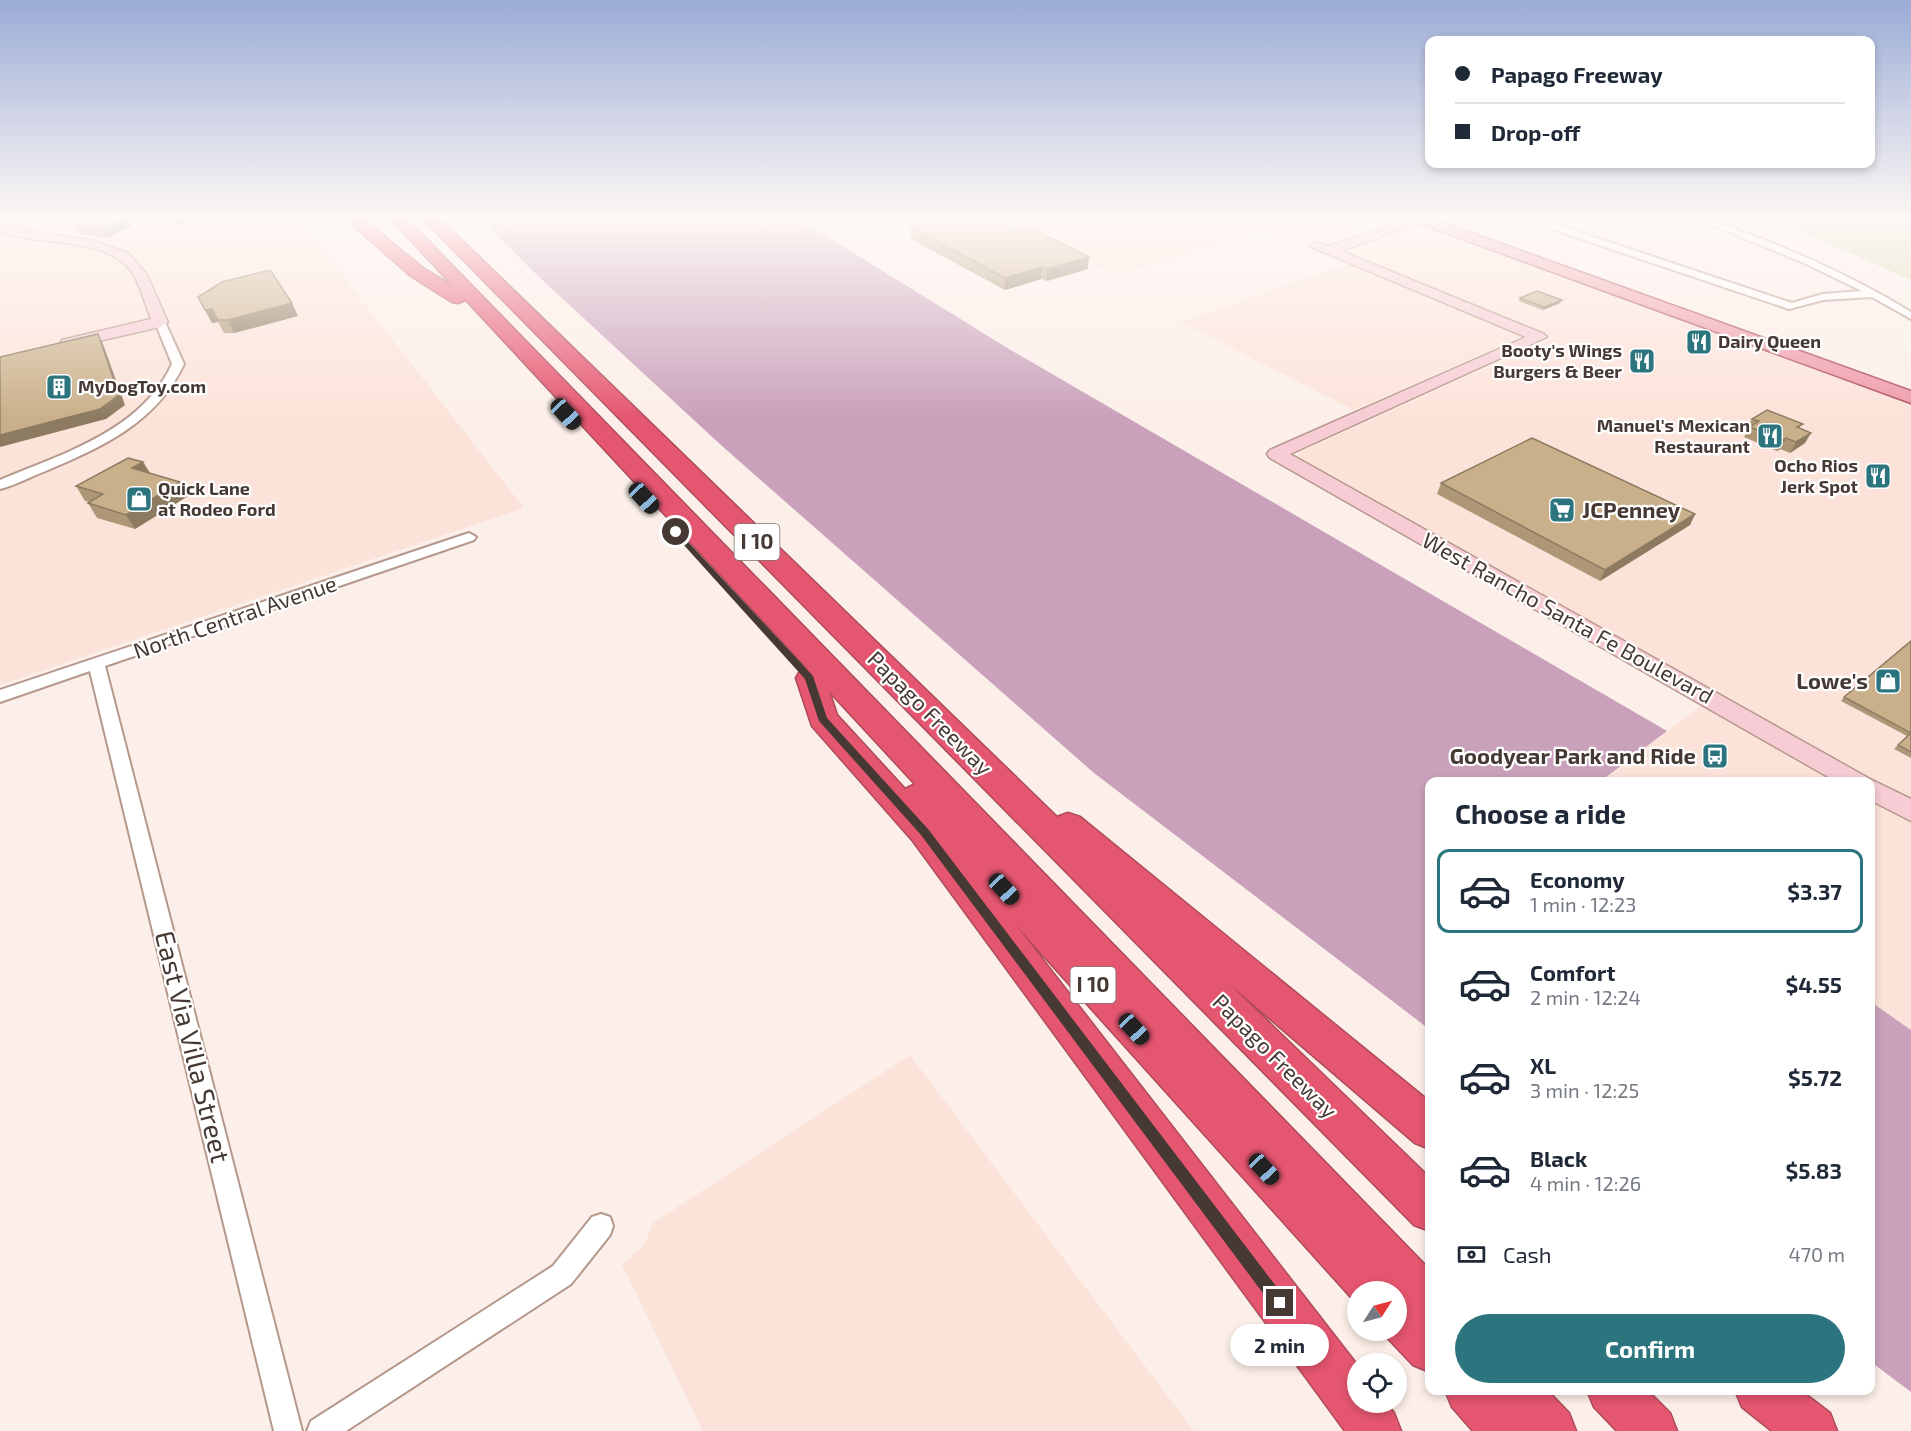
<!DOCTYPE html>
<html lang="en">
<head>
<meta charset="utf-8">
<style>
	body { margin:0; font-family:"Exo 2",sans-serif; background:#f2f2f3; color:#1f2937; height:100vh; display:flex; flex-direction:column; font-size:22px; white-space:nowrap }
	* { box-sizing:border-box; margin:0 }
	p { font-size:20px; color:#747a83 }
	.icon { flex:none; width:33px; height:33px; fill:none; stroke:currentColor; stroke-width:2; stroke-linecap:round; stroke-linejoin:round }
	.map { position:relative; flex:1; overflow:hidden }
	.sheet { position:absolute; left:1425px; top:777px; width:450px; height:618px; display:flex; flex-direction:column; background:#fff; border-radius:12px; box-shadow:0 3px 9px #0003 }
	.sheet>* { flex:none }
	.hud { position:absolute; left:1425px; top:36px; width:450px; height:132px; border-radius:12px; box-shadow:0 3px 9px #0003; display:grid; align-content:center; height:132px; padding:0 30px; background:#fff }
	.needle { width:39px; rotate:54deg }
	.fabs { position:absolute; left:1347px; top:1281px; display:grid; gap:12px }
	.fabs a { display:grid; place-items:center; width:60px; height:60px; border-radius:50%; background:#fff; box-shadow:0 3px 9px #0003; font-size:30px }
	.end { position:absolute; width:27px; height:27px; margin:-14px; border:8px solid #463933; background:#fff; box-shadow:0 0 0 3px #fff }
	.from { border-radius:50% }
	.bubble { position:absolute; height:42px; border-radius:21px; background:#fff; box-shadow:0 3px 9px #0003; font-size:20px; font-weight:700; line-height:42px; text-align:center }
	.car { position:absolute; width:18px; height:36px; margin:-18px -9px; border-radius:8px; box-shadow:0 0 4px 2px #0007; background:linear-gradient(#222 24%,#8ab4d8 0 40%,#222 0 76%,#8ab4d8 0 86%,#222 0) }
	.hud b { display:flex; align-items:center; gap:21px; height:57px; font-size:22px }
	.hud b+b { border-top:2px solid #e0e1e3 }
	.hud i { width:15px; height:15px; background:#1f2937 }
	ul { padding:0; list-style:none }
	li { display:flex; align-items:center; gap:18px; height:84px; margin:0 12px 9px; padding:0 18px; border:3px solid transparent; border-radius:12px }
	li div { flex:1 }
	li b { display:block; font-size:22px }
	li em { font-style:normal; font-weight:700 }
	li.on { border-color:#2c747e }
	li>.icon { width:54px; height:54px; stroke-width:1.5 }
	h2 { padding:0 30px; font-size:27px; line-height:72px }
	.pay { display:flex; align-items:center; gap:15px; height:66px; padding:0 30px; font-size:22px }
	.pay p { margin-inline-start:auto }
	.cta { display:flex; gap:12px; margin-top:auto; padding:12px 30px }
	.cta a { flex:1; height:69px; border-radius:36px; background:#2c747e; color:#fff; font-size:24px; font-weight:700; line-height:69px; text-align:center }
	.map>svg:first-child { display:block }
	.built { fill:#fce3d9 }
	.green { fill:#d5d7af }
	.water { fill:#c9a1bb }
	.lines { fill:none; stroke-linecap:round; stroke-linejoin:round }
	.street-casing { stroke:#b6988b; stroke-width:4 }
	.secondary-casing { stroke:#b6988b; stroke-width:3 }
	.primary-casing { stroke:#ad4c5b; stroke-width:3 }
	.highway-casing { stroke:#ad4c5b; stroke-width:3 }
	.street { fill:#fff; fill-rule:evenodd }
	.secondary { fill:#f7ccd4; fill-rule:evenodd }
	.primary { fill:#ef9aa9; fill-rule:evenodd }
	.highway { fill:#e55670; fill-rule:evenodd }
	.wall { fill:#ae9777 }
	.shaded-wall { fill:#8d7b61 }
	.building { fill:#cab08a; stroke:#8d7b61; stroke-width:1.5 }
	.route { fill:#463933 }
	.labels { text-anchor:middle; stroke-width:4.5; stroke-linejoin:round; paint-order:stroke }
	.far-poi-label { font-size:18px; font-weight:bold; fill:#463933; stroke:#fff; text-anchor:start }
	.shield { fill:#fff; stroke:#7e7470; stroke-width:1.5 }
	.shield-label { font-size:21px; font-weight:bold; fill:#463933 }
	.poi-label { font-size:22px; font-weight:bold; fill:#463933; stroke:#fff; text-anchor:end }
	.street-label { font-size:22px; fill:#463933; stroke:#fff }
	.near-street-label { font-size:27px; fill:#463933; stroke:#fff }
</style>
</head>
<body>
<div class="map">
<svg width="1911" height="1431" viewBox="0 0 1911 1431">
	<rect width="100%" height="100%" fill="#fcefe9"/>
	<!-- built -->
	<g class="built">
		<path d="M 0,218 L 273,218 L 277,223 L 303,225 L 524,508 L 0,685 Z"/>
		<path d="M 998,218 L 1388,218 L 1302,246 L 1262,230 L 1116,276 Z"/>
		<path d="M 1419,224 L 1429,225 L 1774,351 L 1911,403 L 1911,800 L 1297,458 L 1299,452 L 1553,338 L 1341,251 Z"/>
		<path d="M 1348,264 L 1520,334 L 1521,337 L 1354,410 L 1181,322 Z"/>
		<path d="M 1703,704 L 1840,782 L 1601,782 Z"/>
		<path d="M 1870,799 L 1911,822 L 1911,1030 L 1871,1002 Z"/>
		<path d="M 910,1055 L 1194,1431 L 703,1431 L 622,1265 L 645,1244 L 653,1223 Z"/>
	</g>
	<!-- green -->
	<path class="green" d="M 1764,218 L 1911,218 L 1911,280 L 1782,223 Z"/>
	<!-- water -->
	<g class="water">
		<path d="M 486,218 L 797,218 L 1009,349 L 1667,731 L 1601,781 L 1430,782 L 1429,1029 L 1094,773 L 722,446 L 538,276 L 497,235 Z"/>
		<path d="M 1871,1002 L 1911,1030 L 1911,1392 L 1871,1362 Z"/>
	</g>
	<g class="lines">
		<defs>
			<g id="street">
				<path d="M 1534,218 L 1542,218 L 1546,221 L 1792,303 L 1823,294 L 1862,291 L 1804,263 L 1694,218 L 1705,218 C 1777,243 1846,272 1911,312 L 1911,319 L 1872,297 L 1823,300 L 1789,309 L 1540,225 L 1533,222 Z"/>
				<path d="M 156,320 L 165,322 L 184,364 C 157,422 104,446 48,470 C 32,476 16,485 0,489 L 0,480 C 64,453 141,431 172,364 L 155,322 Z"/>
				<path d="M 469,533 L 476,537 L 474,540 L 105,666 L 302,1431 L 274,1431 L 90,671 L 0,702 L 0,690 Z"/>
				<path d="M 601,1214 L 610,1217 L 613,1226 L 610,1235 L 571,1284 L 346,1431 L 307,1431 L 311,1421 L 553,1266 L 592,1217 Z"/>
			</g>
			<g id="secondary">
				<path d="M 1414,218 L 1431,218 L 1341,251 L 1544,334 L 1547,337 L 1290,454 L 1870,779 L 1911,799 L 1911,821 L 1870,800 L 1870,782 L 1837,782 L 1270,458 L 1267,454 L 1270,450 L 1526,337 L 1309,246 L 1316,242 L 1329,246 Z"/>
				<path d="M 0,223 L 33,232 L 91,240 L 128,253 L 146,273 L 168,322 L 160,327 L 68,348 L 62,346 L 60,343 L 62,340 L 151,319 C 145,304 141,287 132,272 C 111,240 45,244 11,235 L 0,231 Z"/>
			</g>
			<path id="primary" d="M 1411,218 L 1430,218 L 1911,391 L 1911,403 L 1413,221 Z"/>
			<g id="highway">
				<path d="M 345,218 L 362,218 L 423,268 L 454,287 L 390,218 L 406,218 L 1430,1270 L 1430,1372 L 1413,1365 L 1380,1330 L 1396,1330 L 1396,1292 L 1358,1292 L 1358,1305 L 1015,924 L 1358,1366 L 1358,1402 L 1385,1402 L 1394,1413 L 1401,1431 L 1345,1431 L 913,841 L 812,726 L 796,678 L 800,671 L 808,669 L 466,300 L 458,303 L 452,302 L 411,276 ZM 829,691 L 915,784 L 905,789 L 837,715 Z"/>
				<path d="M 422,218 L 439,218 L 1057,817 L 1068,813 L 1080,817 L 1430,1102 L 1430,1149 L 1415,1143 L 1226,981 L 1430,1178 L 1430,1231 L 1414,1225 Z"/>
				<path d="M 1445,1390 L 1547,1390 L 1569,1413 L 1576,1431 L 1473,1431 L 1452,1407 Z"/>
				<path d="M 1587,1390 L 1647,1390 L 1670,1413 L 1677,1431 L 1617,1431 L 1594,1407 Z"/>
				<path d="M 1735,1390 L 1800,1390 L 1830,1413 L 1837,1431 L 1772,1431 L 1742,1407 Z"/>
			</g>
		</defs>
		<!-- street casing -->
		<use href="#street" class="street-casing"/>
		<!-- secondary casing -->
		<use href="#secondary" class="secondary-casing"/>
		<!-- primary casing -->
		<use href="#primary" class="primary-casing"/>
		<!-- highway casing -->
		<use href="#highway" class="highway-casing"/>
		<!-- street -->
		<use href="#street" class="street"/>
		<!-- secondary -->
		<use href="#secondary" class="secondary"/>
		<!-- primary -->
		<use href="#primary" class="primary"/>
		<!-- highway -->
		<use href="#highway" class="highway"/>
	</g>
	<!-- wall -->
	<g class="wall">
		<path d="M 928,218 L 974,218 L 1088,269 L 1047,281 L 1041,279 L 1005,290 L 911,239 L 911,227 L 934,221 Z"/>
		<path d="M 76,225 L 132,226 L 107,238 L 81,234 Z"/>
		<path d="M 198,297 L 298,316 L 234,333 L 224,333 L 218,322 L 212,323 Z"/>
		<path d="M 1520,298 L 1560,303 L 1543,310 L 1519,301 Z"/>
		<path d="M 1752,419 L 1800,428 L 1805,443 L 1790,453 L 1780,449 L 1777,451 L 1744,437 L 1748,430 L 1746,429 Z"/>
		<path d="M 150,474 L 188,496 L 135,529 L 97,518 L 88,503 L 90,502 L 85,501 L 76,486 Z"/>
		<path d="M 1441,483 L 1695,514 L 1690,525 L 1600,581 L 1437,494 Z"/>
		<path d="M 1911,641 L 1911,758 L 1894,749 L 1907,736 L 1841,701 L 1844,697 Z"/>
	</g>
	<!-- shaded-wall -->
	<g class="shaded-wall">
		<path d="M 128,218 L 132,226 L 107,238 L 102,229 Z"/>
		<path d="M 173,218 L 212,218 L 177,226 Z"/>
		<path d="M 1089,257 L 1088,269 L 1047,281 L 1047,269 Z"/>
		<path d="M 1042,267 L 1041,279 L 1005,290 L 1005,278 Z"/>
		<path d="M 1562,300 L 1560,303 L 1543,310 L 1544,307 Z"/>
		<path d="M 292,303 L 298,316 L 234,333 L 228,320 Z"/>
		<path d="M 212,309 L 218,322 L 212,323 L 205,310 Z"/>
		<path d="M 98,334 L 103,344 L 125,405 L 106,419 L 0,447 L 0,435 Z"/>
		<path d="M 1811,433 L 1805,443 L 1790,453 L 1796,442 Z"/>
		<path d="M 1786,438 L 1780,449 L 1777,451 L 1783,440 Z"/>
		<path d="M 143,462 L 152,476 L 132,468 Z"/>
		<path d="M 180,482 L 188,496 L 135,529 L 126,515 Z"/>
		<path d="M 1695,514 L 1690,525 L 1600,581 L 1605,570 Z"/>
	</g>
	<!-- building -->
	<g class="building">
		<path d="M 95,218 L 127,218 L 102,229 L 76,225 Z"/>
		<path d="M 947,218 L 984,218 L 1020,230 L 1029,227 L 1089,257 L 1047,269 L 1042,267 L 1005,278 L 911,227 Z"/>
		<path d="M 270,270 L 292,303 L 228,320 L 218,320 L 212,309 L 205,310 L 198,297 L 222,282 Z"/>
		<path d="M 1537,291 L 1562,300 L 1544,307 L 1520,298 Z"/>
		<path d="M 98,334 L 119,395 L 100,409 L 0,435 L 0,357 Z"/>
		<path d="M 1767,410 L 1803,424 L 1797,427 L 1811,433 L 1796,442 L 1786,438 L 1783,440 L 1750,427 L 1759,421 L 1752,419 Z"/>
		<path d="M 1532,438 L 1695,514 L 1605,570 L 1441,483 Z"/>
		<path d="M 128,458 L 143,462 L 132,468 L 180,482 L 126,515 L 88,503 L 103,494 L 76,486 Z"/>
		<path d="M 1911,641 L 1911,733 L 1844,697 Z"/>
		<path d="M 1911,733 L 1911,752 L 1898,745 Z"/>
	</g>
	<!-- sky -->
	<linearGradient id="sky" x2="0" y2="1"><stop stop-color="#9bacd6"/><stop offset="0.52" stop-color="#fef8f5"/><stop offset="1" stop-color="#fef8f5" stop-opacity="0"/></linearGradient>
	<rect width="1911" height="418" fill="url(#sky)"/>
	<!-- route -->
	<path class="route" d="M 676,529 L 813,676 L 827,718 L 928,829 L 1285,1298 L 1287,1303 L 1285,1308 L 1280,1310 L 1274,1308 L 921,835 L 819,721 L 805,679 L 673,533 Z"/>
	<!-- icons -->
	<defs>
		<symbol id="restaurant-square" viewBox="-11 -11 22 22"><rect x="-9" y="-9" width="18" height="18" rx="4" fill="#2c747e" stroke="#fff"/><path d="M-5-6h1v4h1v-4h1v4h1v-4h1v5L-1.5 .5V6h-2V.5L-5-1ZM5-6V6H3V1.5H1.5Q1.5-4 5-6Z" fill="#fff"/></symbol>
		<symbol id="building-square" viewBox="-11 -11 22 22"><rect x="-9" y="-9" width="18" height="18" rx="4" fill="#2c747e" stroke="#fff"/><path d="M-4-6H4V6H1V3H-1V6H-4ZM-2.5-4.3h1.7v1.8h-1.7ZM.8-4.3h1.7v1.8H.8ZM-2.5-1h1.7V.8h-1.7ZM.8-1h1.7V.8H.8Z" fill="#fff"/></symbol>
		<symbol id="shop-square" viewBox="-11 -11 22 22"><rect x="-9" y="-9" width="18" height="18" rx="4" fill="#2c747e" stroke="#fff"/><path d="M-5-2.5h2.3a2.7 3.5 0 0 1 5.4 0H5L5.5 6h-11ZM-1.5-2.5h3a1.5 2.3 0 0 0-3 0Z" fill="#fff"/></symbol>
		<symbol id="supermarket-square" viewBox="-11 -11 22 22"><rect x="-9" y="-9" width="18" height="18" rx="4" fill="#2c747e" stroke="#fff"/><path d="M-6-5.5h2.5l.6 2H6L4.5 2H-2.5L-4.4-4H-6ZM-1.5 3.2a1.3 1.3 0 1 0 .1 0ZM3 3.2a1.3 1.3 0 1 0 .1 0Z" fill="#fff"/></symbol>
		<symbol id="bus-square" viewBox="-11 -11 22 22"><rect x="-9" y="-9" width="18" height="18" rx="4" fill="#2c747e" stroke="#fff"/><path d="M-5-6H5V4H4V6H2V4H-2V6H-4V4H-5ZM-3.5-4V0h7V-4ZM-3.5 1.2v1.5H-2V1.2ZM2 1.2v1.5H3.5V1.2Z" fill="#fff"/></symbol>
	</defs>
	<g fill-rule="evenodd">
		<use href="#restaurant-square" x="1684" y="327" width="30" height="30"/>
		<use href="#restaurant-square" x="1627" y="346" width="30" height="30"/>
		<use href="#building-square" x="44" y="372" width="30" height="30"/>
		<use href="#restaurant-square" x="1755" y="421" width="30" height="30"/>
		<use href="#restaurant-square" x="1863" y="461" width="30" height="30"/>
		<use href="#shop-square" x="124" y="484" width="30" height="30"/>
		<use href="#supermarket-square" x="1547" y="495" width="30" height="30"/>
		<use href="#shop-square" x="1873" y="666" width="30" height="30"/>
		<use href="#bus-square" x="1700" y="741" width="30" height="30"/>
	</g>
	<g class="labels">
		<!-- far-poi labels -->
		<g class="far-poi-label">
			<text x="1718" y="348">Dairy Queen</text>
			<text x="1622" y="357" text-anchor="end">Booty's Wings<tspan x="1622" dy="21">Burgers &amp; Beer</tspan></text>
			<text x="78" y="393">MyDogToy.com</text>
			<text x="1750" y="432" text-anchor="end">Manuel's Mexican<tspan x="1750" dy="21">Restaurant</tspan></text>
			<text x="1858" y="472" text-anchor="end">Ocho Rios<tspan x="1858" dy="21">Jerk Spot</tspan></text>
			<text x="158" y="495">Quick Lane<tspan x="158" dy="21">at Rodeo Ford</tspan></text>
		</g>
		<!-- shield labels -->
		<g class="shield">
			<rect x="734.5" y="524" width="45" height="36" rx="4.5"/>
			<rect x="1070.5" y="967" width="45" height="36" rx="4.5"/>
		</g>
		<g class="shield-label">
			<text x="757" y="549">I 10</text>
			<text x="1093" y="992">I 10</text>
		</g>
		<!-- poi labels -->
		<g class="poi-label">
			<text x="1582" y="518" text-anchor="start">JCPenney</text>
			<text x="1868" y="689">Lowe's</text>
			<text x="1696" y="764">Goodyear Park and Ride</text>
		</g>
		<!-- street labels -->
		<g class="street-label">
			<text transform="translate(235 617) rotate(-19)" y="8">North Central Avenue</text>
			<text transform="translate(1568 618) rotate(29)" y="8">West Rancho Santa Fe Boulevard</text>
			<text transform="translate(930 713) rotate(45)" y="8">Papago Freeway</text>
			<text transform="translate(1275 1056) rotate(45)" y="8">Papago Freeway</text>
		</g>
		<!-- near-street labels -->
		<g class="near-street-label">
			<text transform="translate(192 1047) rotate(76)" y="9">East Via Villa Street</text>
		</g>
	</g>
</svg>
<div class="fabs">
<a><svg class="needle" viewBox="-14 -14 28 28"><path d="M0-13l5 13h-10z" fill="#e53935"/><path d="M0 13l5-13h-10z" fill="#747a83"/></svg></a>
<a><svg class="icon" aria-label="locate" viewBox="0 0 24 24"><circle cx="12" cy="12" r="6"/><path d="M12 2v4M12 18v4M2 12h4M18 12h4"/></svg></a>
</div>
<i class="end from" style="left:676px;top:532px"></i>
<i class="end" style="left:1280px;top:1303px"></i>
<div class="bubble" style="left:1230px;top:1324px;width:99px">2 min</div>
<i class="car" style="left:566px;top:414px;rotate:137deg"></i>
<i class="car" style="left:644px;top:498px;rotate:137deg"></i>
<i class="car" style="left:1004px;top:889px;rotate:137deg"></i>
<i class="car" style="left:1134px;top:1029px;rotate:137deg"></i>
<i class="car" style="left:1264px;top:1169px;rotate:137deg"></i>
<div class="hud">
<b><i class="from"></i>Papago Freeway</b>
<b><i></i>Drop-off</b>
</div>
<section class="sheet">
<h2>Choose a ride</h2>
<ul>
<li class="on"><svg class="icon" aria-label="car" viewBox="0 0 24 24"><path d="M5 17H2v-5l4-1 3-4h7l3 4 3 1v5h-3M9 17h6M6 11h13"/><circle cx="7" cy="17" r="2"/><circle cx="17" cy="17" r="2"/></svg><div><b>Economy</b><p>1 min · 12:23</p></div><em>$3.37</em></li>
<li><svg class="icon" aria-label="car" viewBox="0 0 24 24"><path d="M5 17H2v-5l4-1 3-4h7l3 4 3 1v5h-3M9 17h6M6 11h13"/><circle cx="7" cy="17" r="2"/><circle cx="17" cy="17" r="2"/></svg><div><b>Comfort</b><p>2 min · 12:24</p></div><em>$4.55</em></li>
<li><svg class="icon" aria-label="car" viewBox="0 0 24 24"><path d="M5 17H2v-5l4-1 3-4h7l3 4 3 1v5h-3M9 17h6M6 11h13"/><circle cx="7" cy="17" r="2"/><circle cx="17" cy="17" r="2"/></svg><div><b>XL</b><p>3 min · 12:25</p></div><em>$5.72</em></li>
<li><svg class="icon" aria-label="car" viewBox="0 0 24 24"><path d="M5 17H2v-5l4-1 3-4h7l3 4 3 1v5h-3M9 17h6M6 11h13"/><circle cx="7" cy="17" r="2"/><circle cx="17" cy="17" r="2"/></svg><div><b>Black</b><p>4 min · 12:26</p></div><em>$5.83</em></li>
</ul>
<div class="pay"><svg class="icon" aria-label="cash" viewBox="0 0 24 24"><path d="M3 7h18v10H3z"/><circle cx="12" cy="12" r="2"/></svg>Cash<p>470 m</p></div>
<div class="cta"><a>Confirm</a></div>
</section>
</div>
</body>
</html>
